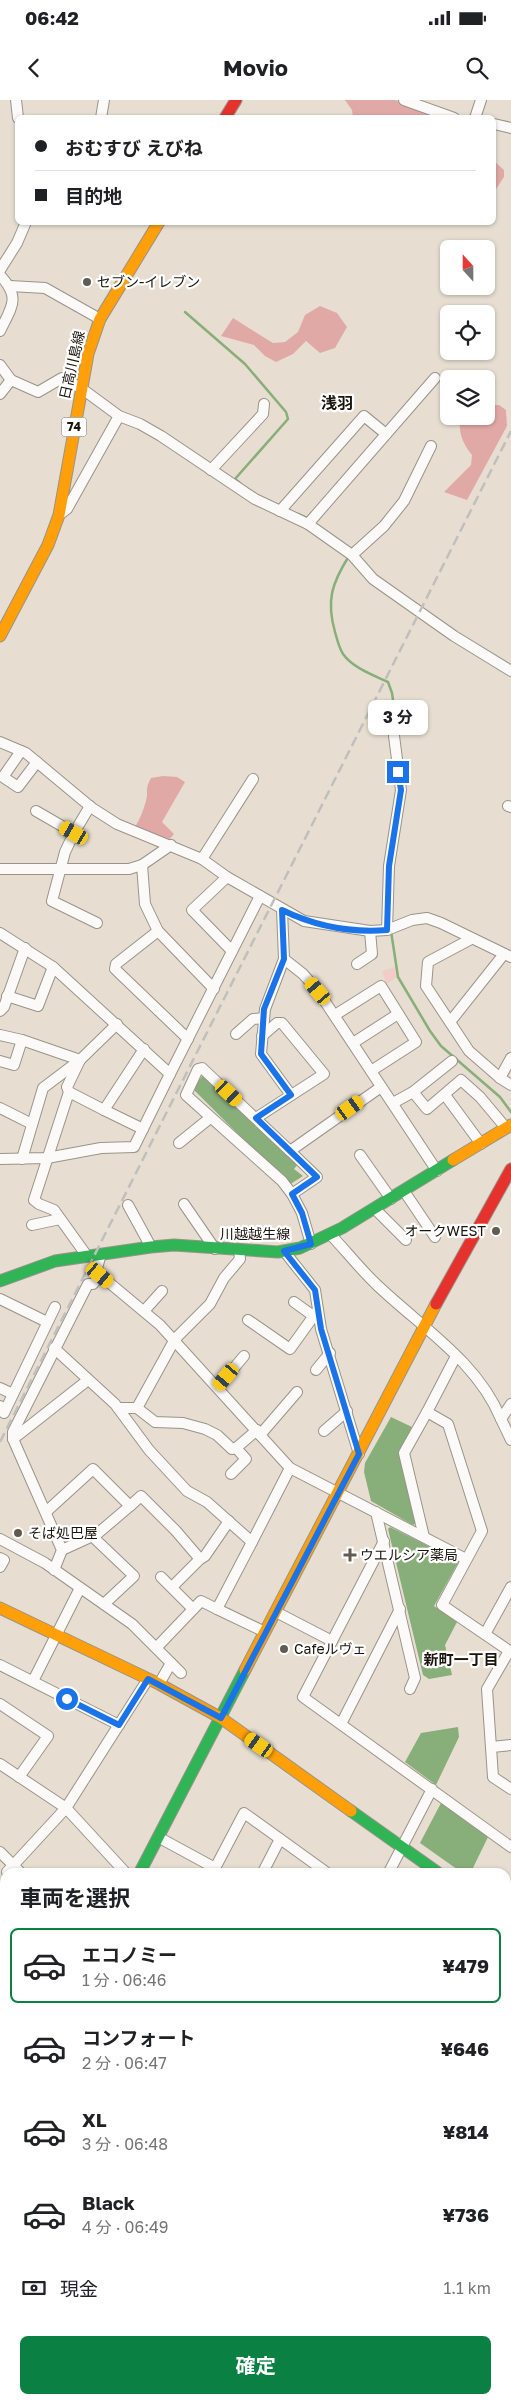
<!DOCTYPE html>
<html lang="ja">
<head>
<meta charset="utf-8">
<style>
	body { margin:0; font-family:"Golos Text","Noto Sans JP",sans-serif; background:#f2f2f2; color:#202124; height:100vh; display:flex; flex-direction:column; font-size:19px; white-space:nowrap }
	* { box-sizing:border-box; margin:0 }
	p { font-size:16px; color:#757577 }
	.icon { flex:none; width:28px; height:28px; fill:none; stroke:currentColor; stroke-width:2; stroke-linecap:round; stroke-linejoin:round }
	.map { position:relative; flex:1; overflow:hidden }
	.drawer { position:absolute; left:0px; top:1768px; width:511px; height:536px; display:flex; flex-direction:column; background:#fff; border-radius:15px 15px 0 0; box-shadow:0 1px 4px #0004 }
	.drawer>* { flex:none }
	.hud { position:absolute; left:15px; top:15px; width:481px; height:110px; border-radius:8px; box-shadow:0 1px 4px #0004; display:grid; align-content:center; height:110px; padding:0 20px; background:#fff }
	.needle { width:32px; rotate:339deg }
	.buttons { position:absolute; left:440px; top:140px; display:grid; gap:10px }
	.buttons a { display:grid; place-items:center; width:55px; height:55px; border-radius:8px; background:#fff; box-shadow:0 1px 4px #0004; font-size:25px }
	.end { position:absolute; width:22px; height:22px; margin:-11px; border:6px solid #1a73e8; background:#fff; box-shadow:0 0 0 2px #fff }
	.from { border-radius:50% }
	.bubble { position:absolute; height:35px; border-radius:8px; background:#fff; box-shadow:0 1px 4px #0004; font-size:16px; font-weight:700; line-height:35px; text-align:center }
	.car { position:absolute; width:15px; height:30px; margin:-15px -8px; border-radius:6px; box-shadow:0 0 4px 1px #0007; background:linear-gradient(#f5c518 24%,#345 0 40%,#f5c518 0 76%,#345 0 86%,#f5c518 0) }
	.hud b { display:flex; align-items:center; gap:18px; height:48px; font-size:19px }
	.hud b+b { border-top:1px solid #e0e0e0 }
	.hud i { width:12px; height:12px; background:#202124 }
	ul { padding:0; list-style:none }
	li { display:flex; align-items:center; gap:15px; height:75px; margin:0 10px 8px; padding:0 10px; border:2px solid transparent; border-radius:8px }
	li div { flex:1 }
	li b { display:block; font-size:19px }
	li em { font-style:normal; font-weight:700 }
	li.on { border-color:#0b8043 }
	li>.icon { width:45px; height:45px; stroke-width:1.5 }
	h2 { padding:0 20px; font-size:22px; line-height:60px }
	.pay { display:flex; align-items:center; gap:12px; height:55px; padding:0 20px; font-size:19px }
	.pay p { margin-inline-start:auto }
	.primary-button { display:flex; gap:10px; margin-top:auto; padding:10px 20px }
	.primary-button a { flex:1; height:58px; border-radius:8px; background:#0b8043; color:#fff; font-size:20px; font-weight:700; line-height:58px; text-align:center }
	.status { display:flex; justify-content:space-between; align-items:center; height:35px; padding:0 25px; background:#fff; direction:ltr }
	.status svg { height:14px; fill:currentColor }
	header { display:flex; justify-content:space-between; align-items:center; height:65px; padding:0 20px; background:#fff; font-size:22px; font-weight:700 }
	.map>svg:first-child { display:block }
	.green { fill:#f1cdc8 }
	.forest { fill:#e1a9a6 }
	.water { fill:#88ae7a }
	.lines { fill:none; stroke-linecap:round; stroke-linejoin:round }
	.stream { stroke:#88ae7a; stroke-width:2.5 }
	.street-casing { stroke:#99938a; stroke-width:12 }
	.fast-casing { stroke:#99938a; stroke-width:13 }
	.slow-casing { stroke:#99938a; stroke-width:13 }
	.jam-casing { stroke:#99938a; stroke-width:13 }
	.street { stroke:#fbfaf8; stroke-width:10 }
	.fast { stroke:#30b455; stroke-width:11 }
	.slow { stroke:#ff9f0a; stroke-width:11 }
	.jam { stroke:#e5322d; stroke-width:11 }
	.rail { stroke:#c1bfbc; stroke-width:2.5; stroke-dasharray:10 5; stroke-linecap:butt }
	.route { stroke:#1a73e8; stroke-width:6 }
	.poi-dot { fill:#625b52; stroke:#fff; stroke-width:2 }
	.labels { text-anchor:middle; stroke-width:4.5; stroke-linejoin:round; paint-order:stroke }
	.shield { fill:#fff; stroke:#5f5b56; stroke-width:1 }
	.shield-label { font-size:12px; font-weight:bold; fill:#1a150d }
	.poi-label { font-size:14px; fill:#1a150d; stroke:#fff; text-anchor:start }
	.street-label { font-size:14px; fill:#1a150d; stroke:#fff }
	.neighbourhood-label { font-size:15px; font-weight:bold; fill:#1a150d; stroke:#fff }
	.quarter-label { font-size:16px; font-weight:bold; fill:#1a150d; stroke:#fff }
</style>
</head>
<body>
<div class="status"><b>06:42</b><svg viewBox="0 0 49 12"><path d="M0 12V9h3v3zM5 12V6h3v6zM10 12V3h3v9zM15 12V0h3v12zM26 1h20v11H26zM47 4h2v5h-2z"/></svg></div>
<header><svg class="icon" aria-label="back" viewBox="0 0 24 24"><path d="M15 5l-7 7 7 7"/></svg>Movio<svg class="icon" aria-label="search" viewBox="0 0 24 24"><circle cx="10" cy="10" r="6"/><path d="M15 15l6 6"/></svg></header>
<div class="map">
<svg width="511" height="2303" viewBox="0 0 511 2303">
	<rect width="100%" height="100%" fill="#e7ded1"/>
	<!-- green -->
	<path class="green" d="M 395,867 L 397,877 L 384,886 L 381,882 L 385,880 L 382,871 Z"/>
	<!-- forest -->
	<g class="forest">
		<path d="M 345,0 L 395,0 L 434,15 L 433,18 L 353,17 L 352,10 Z"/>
		<path d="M 494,61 L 504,70 L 504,77 L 494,92 Z"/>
		<path d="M 320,206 L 337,213 L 347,227 L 335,248 L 320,253 L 306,241 L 293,254 L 276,262 L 265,256 L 254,245 L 221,236 L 233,218 L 273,243 L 285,242 L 298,232 L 305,215 Z"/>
		<path d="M 486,305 L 499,305 L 506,310 L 507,326 L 467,400 L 444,392 L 471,365 L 472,355 C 463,344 457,331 461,316 L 486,316 Z"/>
		<path d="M 163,676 L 177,677 L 185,682 L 162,722 L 174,734 L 170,739 L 152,735 L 135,727 C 140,719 143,711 146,701 C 149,691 144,691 151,678 Z"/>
	</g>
	<!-- water -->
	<g class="water">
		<path d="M 203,975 L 298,1064 L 294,1069 L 303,1076 L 289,1085 L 195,991 L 194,987 Z"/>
		<path d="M 391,1317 L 412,1327 L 399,1352 L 416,1423 L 413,1425 L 371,1401 L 364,1372 L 365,1363 Z"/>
		<path d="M 390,1427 L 459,1461 L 434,1506 L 457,1522 L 445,1545 L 452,1575 L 429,1579 L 423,1575 L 388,1429 Z"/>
		<path d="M 458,1627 L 459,1637 L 436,1685 L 405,1662 L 421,1633 Z"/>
		<path d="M 441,1703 L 488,1737 L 471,1772 L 461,1772 L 420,1743 Z"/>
		<path d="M 457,2299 L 506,2299 L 507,2303 L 458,2303 L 456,2302 Z"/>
	</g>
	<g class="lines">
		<!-- stream -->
		<g class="stream">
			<path d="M 185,212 L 245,264 L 286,312 L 288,319 L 235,379 L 240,383"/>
			<path d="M 298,414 L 309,419"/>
			<path d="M 349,456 C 332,483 326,500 335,532 C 337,539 339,548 343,554 C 353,568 373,575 388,582 L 392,593 L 398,635"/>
			<path d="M 391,831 L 398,877 L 430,931 L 441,946 L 500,997 L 511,1012"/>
		</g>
		<defs>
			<g id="street">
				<path d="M 16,0 L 18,18"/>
				<path d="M 404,0 L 454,18"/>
				<path d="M 101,18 L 104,0"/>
				<path d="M 475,18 L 481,0"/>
				<path d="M 494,24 L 511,28"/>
				<path d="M 0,170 L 17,143 L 26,122"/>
				<path d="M 0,175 C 21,198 12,206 0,231"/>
				<path d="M 10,186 L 45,188 L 100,219"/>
				<path d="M 0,265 L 11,280 L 38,292 L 62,278 L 81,288 L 119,316 L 140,324 L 161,336 L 255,399 L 308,424 L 352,455 L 373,479 L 454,536 L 511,571"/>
				<path d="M 0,294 L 11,280"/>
				<path d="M 211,370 L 263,314 L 264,304"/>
				<path d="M 280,411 L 364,316 L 386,334"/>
				<path d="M 59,415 L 67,409 L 119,316"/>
				<path d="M 308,424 L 435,278"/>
				<path d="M 352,455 L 384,426 L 404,401 L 431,346"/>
				<path d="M 0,642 L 26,653 L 92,708 L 117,724 L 202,759 L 227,777 L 304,821 L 370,831 L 387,830 L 412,820 L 427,818 L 441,823 L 511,857"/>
				<path d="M 21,651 L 3,677 L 18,687 L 37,662"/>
				<path d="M 508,706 L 511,707"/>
				<path d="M 36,711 L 74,733 L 90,706"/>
				<path d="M 74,733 L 65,752 L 52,801 L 97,823"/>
				<path d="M 202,759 L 253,679"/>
				<path d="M 142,765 L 145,804 L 158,831 L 214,889"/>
				<path d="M 0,769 L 129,769 L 142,765 L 171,745"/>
				<path d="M 227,777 L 192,810 L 232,851"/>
				<path d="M 282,810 L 284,859 L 303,874 L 318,891 L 437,1071"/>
				<path d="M 387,830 L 389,766 L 401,690 L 394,636"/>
				<path d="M 158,831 L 116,864 L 115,869 L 188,939"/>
				<path d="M 0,833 L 53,867 L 170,974 L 260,796"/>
				<path d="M 471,839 L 428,862 L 426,886 L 469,951 L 500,978 L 511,985"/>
				<path d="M 284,859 L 265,909 L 261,954 L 291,995"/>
				<path d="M 357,864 L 372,854 L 370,831"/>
				<path d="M 7,896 L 38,906 L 53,867"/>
				<path d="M 0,911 L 4,907 L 25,848"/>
				<path d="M 335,915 L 381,886 L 416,942 L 371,971"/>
				<path d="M 450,922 L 504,854"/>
				<path d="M 236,934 L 253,919 L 264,918"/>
				<path d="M 0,935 L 22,940 L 80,960 L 67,987 L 69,992 L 104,1010 L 144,949"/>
				<path d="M 353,943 L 398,914"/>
				<path d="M 0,961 L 14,965 L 22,940"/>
				<path d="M 500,978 L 511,958"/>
				<path d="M 69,992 L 34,1100 L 39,1104 L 54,1110 L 87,1156"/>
				<path d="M 413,992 L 427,1009 L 461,980 L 480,997 L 506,1028"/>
				<path d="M 445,995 L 481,1044"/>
				<path d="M 393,1003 L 413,992 L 452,961"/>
				<path d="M 0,1008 L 32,1024"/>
				<path d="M 104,1010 L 143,1029"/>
				<path d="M 256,1018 L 324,974 L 282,923 L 277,923 L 262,936"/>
				<path d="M 179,1043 L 210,1018"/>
				<path d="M 290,1051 L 317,1077 L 292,1094 L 302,1113 L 311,1144"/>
				<path d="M 360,1055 L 391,1099"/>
				<path d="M 0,1059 L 47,1058 L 101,1048 L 134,1047 L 170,974"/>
				<path d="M 22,1059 L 43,988 L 80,960 L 117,924"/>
				<path d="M 404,1091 L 435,1137"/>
				<path d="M 292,1094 L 282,1081 L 186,995 L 198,969 L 202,968 L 290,1051 L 381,987"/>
				<path d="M 184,1104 L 215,1149"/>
				<path d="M 128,1105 L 151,1147"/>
				<path d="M 375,1109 L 406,1140"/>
				<path d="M 32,1125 L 60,1119"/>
				<path d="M 331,1135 C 346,1151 361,1170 377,1185 C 421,1227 477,1261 501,1319"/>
				<path d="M 284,1151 L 315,1190 L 321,1229 L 359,1354"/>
				<path d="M 101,1154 L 97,1168 L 100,1175 L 160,1225 L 290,1368 L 466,1459"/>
				<path d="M 0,1199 L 47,1222"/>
				<path d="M 294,1202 L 312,1215"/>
				<path d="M 144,1211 L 162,1191"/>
				<path d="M 248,1220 L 290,1249 L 318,1210"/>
				<path d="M 54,1248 L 115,1304 L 149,1350 L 187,1391 L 207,1402 L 252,1442 L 217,1509 L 265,1532"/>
				<path d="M 316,1270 L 330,1253"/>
				<path d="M 218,1287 L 244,1256"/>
				<path d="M 0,1288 L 13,1294"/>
				<path d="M 511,1304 L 501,1319 L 511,1340"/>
				<path d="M 0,1306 L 4,1313 L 55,1207"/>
				<path d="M 118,1308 L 137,1308 L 155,1322 L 183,1323 L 205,1329 L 217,1335 L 232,1349 L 236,1348 L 257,1330"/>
				<path d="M 137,1308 L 175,1239 L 210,1204 L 224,1178 L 240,1159 L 239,1150"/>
				<path d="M 427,1312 L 456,1256"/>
				<path d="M 324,1331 L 347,1311"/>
				<path d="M 260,1335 L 297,1292"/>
				<path d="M 13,1339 L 88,1280"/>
				<path d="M 231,1374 L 246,1359 L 236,1348"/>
				<path d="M 130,1406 L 141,1396 L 176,1431 L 200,1459 L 205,1456 L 229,1421"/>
				<path d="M 47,1411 L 93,1369 L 130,1406 L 97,1434 L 62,1450"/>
				<path d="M 376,1412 L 415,1578 L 410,1589"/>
				<path d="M 93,1437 L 134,1476 L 104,1504"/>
				<path d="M 424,1437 L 404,1353 L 427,1312 L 448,1324 L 482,1431 L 442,1505 L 511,1552"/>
				<path d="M 0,1439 L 45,1463 L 132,1524 L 181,1573"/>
				<path d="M 384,1441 L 303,1597 L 511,1747"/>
				<path d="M 252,1442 L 290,1368"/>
				<path d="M 0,1458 L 4,1460 L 0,1467"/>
				<path d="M 54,1470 L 62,1450 L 13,1339 L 13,1332 L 88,1184 L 93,1184 L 100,1175"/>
				<path d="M 161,1477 L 193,1509"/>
				<path d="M 172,1487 L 200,1459"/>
				<path d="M 276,1512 L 332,1541"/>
				<path d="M 485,1534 L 511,1487"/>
				<path d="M 157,1547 L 201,1501 L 217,1509"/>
				<path d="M 509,1551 L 487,1589 L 493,1677 L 511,1689"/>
				<path d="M 0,1565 L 119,1625"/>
				<path d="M 33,1581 L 80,1488"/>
				<path d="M 159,1584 L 171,1563"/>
				<path d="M 0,1604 L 48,1636 L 19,1677"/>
				<path d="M 341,1624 L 400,1509"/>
				<path d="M 492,1647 L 511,1645"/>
				<path d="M 0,1664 L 66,1708 L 125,1772"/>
				<path d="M 158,1737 L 215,1768"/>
				<path d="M 0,1752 L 20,1772"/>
				<path d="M 7,1772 L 66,1708 L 148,1579"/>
				<path d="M 213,1772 L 244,1713 L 326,1772"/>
				<path d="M 263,1772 L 280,1739"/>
				<path d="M 389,1772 L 432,1689"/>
				<path d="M 0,1850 L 5,1856"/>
				<path d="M 0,1871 L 5,1867"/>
				<path d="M 0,1900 L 5,1903"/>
				<path d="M 506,1933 L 511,1936"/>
				<path d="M 0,1937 L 5,1930"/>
				<path d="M 506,2073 L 511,2064"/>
				<path d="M 0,2176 L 5,2166"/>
				<path d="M 506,2195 L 511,2196"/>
				<path d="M 506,2219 L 511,2297"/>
				<path d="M 0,2276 L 5,2267"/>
				<path d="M 429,2299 L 440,2303"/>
				<path d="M 39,2303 L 41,2299"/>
				<path d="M 89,2303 L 92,2299"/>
				<path d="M 138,2303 L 140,2299"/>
				<path d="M 198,2303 L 200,2299"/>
				<path d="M 249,2303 L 251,2299"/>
				<path d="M 399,2303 L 401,2299"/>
			</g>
			<g id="fast">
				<path d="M 0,1181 L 55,1161 L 151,1147 L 174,1145 L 278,1152 L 300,1148 L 342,1128 L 453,1060"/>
				<path d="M 351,1711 L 437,1772"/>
				<path d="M 140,1772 L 245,1570"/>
				<path d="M 506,1822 L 511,1825"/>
				<path d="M 506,1966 L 511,1957"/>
				<path d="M 0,2046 L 5,2036"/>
			</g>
			<g id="slow">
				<path d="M 0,536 L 48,445 L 59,415 L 88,254 L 100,219 L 159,122"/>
				<path d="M 453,1060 L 511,1025"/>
				<path d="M 0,1508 L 159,1584 L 221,1618 L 351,1711"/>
				<path d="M 245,1570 L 436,1204"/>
				<path d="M 506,2255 L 511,2257"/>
				<path d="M 326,2303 L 328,2299"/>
			</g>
			<g id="jam">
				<path d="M 225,18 L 236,0"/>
				<path d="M 436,1204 L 511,1069"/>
				<path d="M 0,2090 L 5,2092"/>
			</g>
		</defs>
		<!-- street casing -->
		<use href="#street" class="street-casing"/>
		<!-- fast casing -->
		<use href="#fast" class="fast-casing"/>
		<!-- slow casing -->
		<use href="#slow" class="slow-casing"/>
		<!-- jam casing -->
		<use href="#jam" class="jam-casing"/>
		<!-- street -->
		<use href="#street" class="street"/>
		<!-- fast -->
		<use href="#fast" class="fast"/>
		<!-- slow -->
		<use href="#slow" class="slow"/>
		<!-- jam -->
		<use href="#jam" class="jam"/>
		<!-- rail -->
		<path class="rail" d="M 0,1342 L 511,331"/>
	</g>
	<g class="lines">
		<!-- route -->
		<path class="route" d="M 67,1599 L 119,1625 L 148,1579 L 221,1618 L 359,1354 L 321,1229 L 315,1190 L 284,1151 L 311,1144 L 302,1113 L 292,1094 L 317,1077 L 256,1018 L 291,995 L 261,954 L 264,909 L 284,859 L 282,810 C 315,826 350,833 387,830 L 389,766 L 401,690 L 398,672"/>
	</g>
	<!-- markers -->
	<g class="poi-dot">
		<circle cx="87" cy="182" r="5"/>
		<circle cx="496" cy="1131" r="5"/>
		<circle cx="18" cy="1433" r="5"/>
		<path d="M347.5 1447.5h5v5h5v5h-5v5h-5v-5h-5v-5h5z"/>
		<circle cx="284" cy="1549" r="5"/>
	</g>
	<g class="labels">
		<!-- shield labels -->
		<rect class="shield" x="61.5" y="317.5" width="25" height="19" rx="4"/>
		<g class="shield-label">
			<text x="74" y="331">74</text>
		</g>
		<!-- poi labels -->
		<g class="poi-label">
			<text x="97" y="187">セブン-イレブン</text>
			<text x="486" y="1136" text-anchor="end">オークWEST</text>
			<text x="28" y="1438">そば処巴屋</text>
			<text x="360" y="1460">ウエルシア薬局</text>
			<text x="294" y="1554">Cafeルヴェ</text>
		</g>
		<!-- street labels -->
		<g class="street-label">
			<text transform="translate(72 265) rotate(-77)" y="5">日高川島線</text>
			<text x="255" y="1139">川越越生線</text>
		</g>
		<!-- neighbourhood labels -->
		<g class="neighbourhood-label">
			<text x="461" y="1565">新町一丁目</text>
		</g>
		<!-- quarter labels -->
		<g class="quarter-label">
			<text x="337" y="309">浅羽</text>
		</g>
	</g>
</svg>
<div class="buttons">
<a><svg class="needle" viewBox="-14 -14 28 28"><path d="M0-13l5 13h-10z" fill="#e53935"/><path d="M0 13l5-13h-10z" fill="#757577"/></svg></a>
<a><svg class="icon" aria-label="locate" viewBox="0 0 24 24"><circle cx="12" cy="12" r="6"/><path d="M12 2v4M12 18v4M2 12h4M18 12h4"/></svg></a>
<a><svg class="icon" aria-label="layers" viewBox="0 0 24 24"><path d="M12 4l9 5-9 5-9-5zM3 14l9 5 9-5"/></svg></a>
</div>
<i class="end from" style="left:67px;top:1599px"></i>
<i class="end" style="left:398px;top:672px"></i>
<div class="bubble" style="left:368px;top:600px;width:60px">3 分</div>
<i class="car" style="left:74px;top:733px;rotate:300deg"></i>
<i class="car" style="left:318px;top:891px;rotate:320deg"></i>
<i class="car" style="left:229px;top:993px;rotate:133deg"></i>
<i class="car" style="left:350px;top:1008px;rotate:55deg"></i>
<i class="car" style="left:100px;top:1175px;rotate:130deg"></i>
<i class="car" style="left:226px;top:1277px;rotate:220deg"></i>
<i class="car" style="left:259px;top:1645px;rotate:305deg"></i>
<div class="hud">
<b><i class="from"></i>おむすび えびね</b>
<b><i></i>目的地</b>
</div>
<section class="drawer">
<h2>車両を選択</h2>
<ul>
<li class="on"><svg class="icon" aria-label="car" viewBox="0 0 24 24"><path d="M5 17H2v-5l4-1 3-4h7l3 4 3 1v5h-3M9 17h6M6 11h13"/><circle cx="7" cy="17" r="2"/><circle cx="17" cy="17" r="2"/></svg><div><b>エコノミー</b><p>1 分 · 06:46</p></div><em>¥479</em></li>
<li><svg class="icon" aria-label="car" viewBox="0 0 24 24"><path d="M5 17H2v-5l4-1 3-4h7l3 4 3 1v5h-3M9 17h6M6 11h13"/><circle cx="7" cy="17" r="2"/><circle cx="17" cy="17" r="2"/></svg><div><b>コンフォート</b><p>2 分 · 06:47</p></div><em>¥646</em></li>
<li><svg class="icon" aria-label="car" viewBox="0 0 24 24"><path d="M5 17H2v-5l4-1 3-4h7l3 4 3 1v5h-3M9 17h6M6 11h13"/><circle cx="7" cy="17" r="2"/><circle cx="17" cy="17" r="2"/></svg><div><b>XL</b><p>3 分 · 06:48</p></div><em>¥814</em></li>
<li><svg class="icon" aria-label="car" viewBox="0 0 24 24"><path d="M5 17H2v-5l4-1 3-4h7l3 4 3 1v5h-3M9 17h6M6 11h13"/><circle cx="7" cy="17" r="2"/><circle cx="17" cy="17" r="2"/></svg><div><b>Black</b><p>4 分 · 06:49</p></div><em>¥736</em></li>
</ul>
<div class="pay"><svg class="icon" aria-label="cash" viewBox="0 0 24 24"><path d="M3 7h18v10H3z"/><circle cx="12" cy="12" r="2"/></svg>現金<p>1.1 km</p></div>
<div class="primary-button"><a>確定</a></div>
</section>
</div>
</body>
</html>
